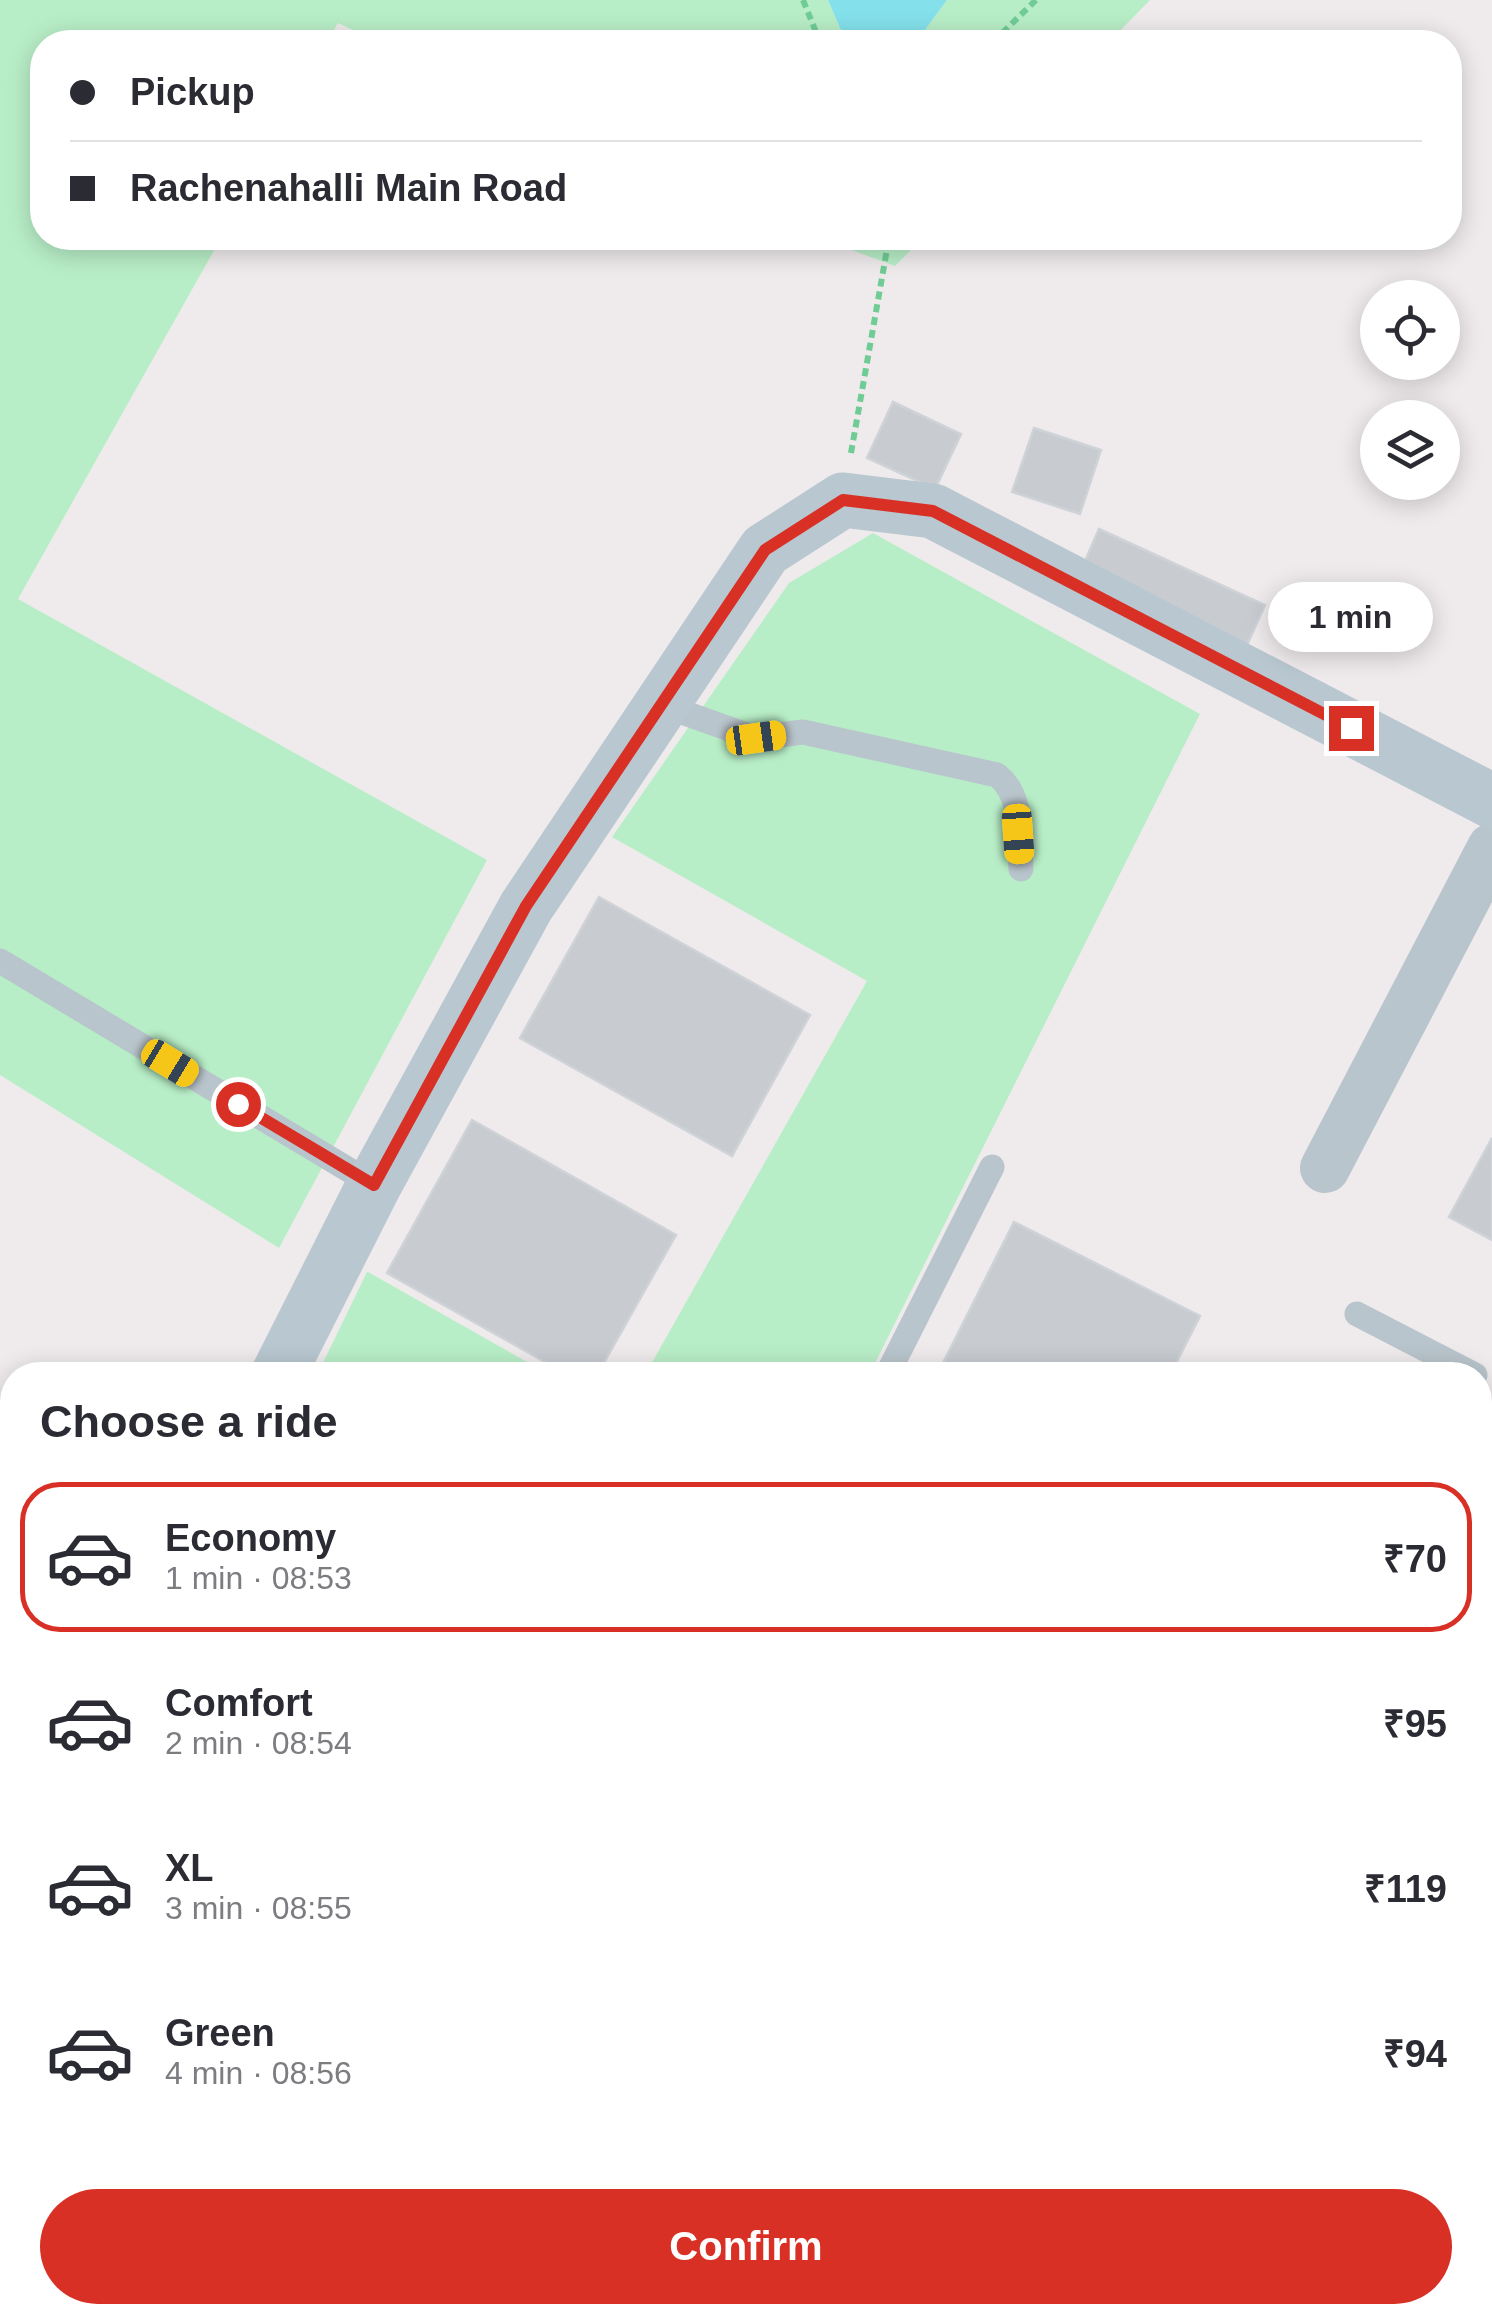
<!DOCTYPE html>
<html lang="en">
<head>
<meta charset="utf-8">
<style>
	body { margin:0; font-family:Arial,sans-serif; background:#f2f2f3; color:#2b2b33; height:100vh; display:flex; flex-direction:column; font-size:38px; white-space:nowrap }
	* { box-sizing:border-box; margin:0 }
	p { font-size:32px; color:#7c7c81 }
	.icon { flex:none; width:55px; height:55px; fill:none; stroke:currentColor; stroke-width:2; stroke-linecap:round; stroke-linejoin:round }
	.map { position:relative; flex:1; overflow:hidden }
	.side { position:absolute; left:0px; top:1362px; width:1492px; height:962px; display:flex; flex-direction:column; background:#fff; border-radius:40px 40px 0 0; box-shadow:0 5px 25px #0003 }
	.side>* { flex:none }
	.hud { position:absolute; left:30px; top:30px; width:1432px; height:220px; border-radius:40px; box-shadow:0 5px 25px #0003; display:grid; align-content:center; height:220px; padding:0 40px; background:#fff }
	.controls { position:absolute; left:1360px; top:280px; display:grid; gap:20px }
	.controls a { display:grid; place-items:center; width:100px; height:100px; border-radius:50%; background:#fff; box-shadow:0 5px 25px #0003; font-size:50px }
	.end { position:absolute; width:45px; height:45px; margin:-22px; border:12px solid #d93025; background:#fff; box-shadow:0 0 0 5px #fff }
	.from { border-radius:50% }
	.bubble { position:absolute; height:70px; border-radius:35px; background:#fff; box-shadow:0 5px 25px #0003; font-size:32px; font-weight:600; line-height:70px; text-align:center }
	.car { position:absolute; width:30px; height:60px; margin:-30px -15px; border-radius:12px; box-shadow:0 0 8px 2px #0007; background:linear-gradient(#f5c518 24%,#345 0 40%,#f5c518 0 76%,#345 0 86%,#f5c518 0) }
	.hud b { display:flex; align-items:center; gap:35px; height:95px; font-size:38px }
	.hud b+b { border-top:2px solid #e1e1e2 }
	.hud i { width:25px; height:25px; background:#2b2b33 }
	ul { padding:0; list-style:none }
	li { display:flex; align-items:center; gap:30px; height:150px; margin:0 20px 15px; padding:0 20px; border:5px solid transparent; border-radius:40px }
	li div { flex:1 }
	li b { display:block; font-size:38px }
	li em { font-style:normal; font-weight:600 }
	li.on { border-color:#d93025 }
	li>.icon { width:90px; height:90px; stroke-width:1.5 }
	h2 { padding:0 40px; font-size:45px; line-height:120px }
	.primary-button { display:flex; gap:20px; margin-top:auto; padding:20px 40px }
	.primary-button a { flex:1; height:115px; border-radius:60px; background:#d93025; color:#fff; font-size:40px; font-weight:600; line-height:115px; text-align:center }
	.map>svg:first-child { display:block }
	.green { fill:#b8eec7 }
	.water { fill:#84e1ec }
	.building { fill:#c8ccd1; stroke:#cfd3d8; stroke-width:2.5 }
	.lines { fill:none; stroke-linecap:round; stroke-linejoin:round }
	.path { stroke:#70cc95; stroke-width:6; stroke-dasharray:8 5; stroke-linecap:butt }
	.lane { stroke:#b9c5cc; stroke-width:25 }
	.street { stroke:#b9c5cc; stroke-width:50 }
	.secondary { stroke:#b8c7d0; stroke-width:55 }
	.route { stroke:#d93025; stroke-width:12 }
</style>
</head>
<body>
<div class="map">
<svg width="1492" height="2324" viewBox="0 0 1492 2324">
	<rect width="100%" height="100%" fill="#efebec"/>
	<!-- green -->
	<g class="green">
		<path d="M 0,0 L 828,0 L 846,42 L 378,42 L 338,23 L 327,42 L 42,42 L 42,238 L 221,238 L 18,599 L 487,860 L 279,1248 L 0,1075 Z"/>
		<path d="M 947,0 L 1150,0 L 1109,42 L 916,42 Z"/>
		<path d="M 819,238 L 923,238 L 895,266 Z"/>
		<path d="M 873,533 L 1200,714 L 869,1375 L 645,1375 L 867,981 L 612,837 L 789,583 Z"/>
		<path d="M 367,1272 L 368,1272 L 550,1375 L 317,1375 Z"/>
		<path d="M 486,2312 L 943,2313 L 938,2324 L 480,2324 Z"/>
	</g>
	<!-- water -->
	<g class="water">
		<path d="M 828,0 L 947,0 L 916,42 L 846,42 Z"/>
		<path d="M 0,1970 L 12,1981 L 12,2045 L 0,2036 Z"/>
		<path d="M 75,2313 L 145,2313 L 151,2324 L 83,2324 Z"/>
		<path d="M 813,2313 L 898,2312 L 898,2313 L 893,2324 L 837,2324 Z"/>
	</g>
	<!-- building -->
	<g class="building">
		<path d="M 893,402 L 961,434 L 935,489 L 867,458 Z"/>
		<path d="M 1034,428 L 1101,450 L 1080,514 L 1012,492 Z"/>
		<path d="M 1099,529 L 1265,605 L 1247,645 L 1081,570 Z"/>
		<path d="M 599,897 L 810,1015 L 732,1156 L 520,1038 Z"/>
		<path d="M 472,1120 L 676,1235 L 597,1375 L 568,1375 L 387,1273 Z"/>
		<path d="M 1492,1138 L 1492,1240 L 1449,1217 Z"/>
		<path d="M 1014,1222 L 1200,1316 L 1170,1375 L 937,1375 Z"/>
		<path d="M 1480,1464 L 1492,1470 L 1492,1531 L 1480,1555 Z"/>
		<path d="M 1480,1753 L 1492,1758 L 1492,1786 L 1480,1813 Z"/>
		<path d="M 0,2049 L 12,2057 L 12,2079 L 0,2099 Z"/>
		<path d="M 1056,2312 L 1156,2312 L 1187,2324 L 1052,2324 Z"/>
	</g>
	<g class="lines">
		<!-- path -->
		<g class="path">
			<path d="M 803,0 L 820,42"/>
			<path d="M 993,42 L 1036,0"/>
			<path d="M 851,453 L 889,238"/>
		</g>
		<!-- lane -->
		<g class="lane">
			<path d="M 662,705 L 755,738 L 803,732 L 997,775 C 1024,796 1019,837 1021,869"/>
			<path d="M 0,961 L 374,1185"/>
			<path d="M 1357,1314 L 1475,1375"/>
			<path d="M 887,1375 L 992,1167"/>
			<path d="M 1480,1589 L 1492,1565"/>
			<path d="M 0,1959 L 12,1966"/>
			<path d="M 173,2312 L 177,2324"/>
		</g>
		<!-- street -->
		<g class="street">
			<path d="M 1325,1168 L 1492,848"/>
			<path d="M 1480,1872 L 1492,1877"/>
			<path d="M 1230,2312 L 1242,2324"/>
			<path d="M 957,2324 L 961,2312"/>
		</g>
		<!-- secondary -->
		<g class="secondary">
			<path d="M 278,1375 L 374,1185 L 526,907 L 765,550 L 843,500 L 933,511 L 1492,801"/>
			<path d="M 0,1663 L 12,1679"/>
			<path d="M 0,1891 L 12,1869"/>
		</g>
	</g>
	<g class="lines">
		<!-- route -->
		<path class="route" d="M 238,1104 L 374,1185 L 526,906 L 765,550 L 843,500 L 933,511 L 1351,728"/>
	</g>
</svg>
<div class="controls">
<a><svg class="icon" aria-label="locate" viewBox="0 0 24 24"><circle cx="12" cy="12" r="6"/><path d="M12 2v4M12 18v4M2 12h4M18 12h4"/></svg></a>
<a><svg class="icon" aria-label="layers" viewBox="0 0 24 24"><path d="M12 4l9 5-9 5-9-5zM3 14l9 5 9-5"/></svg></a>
</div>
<i class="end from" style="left:238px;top:1104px"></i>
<i class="end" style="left:1351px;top:728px"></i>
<div class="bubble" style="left:1268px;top:582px;width:165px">1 min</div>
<i class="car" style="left:756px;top:738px;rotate:82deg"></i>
<i class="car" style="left:1018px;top:834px;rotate:176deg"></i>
<i class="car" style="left:170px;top:1063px;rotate:121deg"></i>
<div class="hud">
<b><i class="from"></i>Pickup</b>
<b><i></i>Rachenahalli Main Road</b>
</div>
<section class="side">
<h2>Choose a ride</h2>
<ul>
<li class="on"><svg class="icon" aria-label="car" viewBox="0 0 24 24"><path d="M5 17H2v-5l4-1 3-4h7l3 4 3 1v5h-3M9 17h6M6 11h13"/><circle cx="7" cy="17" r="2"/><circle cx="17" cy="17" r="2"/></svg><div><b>Economy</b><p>1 min · 08:53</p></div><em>₹70</em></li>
<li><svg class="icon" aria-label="car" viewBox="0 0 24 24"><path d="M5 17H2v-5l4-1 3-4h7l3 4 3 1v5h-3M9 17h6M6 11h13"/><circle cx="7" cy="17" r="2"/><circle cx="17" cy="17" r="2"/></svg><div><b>Comfort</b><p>2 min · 08:54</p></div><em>₹95</em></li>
<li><svg class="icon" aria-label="car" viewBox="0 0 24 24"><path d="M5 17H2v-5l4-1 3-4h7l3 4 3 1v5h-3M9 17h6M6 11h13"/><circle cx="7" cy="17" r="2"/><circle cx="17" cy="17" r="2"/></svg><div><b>XL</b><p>3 min · 08:55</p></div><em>₹119</em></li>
<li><svg class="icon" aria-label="car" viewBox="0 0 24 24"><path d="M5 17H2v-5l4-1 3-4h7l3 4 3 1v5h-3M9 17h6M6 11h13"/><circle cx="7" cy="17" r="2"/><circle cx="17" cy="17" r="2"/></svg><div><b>Green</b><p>4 min · 08:56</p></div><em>₹94</em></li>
</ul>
<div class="primary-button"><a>Confirm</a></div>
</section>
</div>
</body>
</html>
